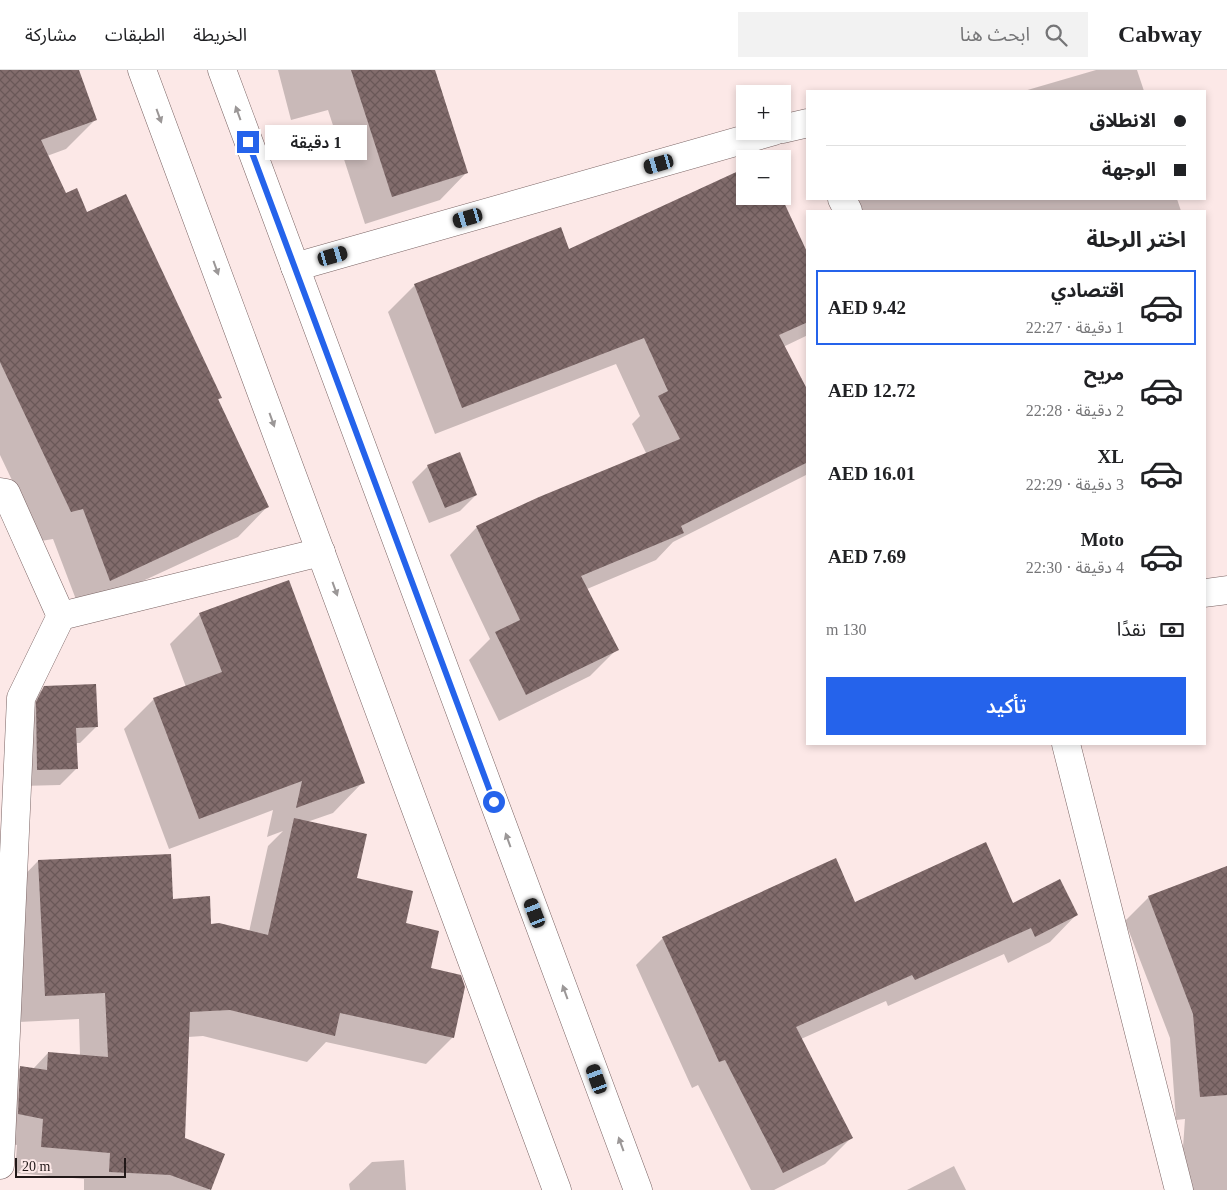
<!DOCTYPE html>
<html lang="ar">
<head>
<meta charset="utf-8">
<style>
	body { margin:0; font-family:"Times New Roman","Noto Sans Arabic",serif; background:#f2f2f2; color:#202124; direction:rtl; height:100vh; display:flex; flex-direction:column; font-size:19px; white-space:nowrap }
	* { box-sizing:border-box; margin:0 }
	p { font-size:16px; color:#757577 }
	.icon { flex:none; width:28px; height:28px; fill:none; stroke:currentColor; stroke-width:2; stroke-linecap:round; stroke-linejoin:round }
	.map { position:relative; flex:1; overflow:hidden; direction:ltr }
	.side { position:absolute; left:806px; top:140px; width:400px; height:535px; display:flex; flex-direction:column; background:#fff; border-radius:0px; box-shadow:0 2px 8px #0003; direction:rtl }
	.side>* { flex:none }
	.hud { position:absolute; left:806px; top:20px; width:400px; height:110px; border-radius:0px; box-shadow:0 2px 8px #0003; direction:rtl; display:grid; align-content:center; height:110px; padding:0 20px; background:#fff }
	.fabs { position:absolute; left:736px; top:15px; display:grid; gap:10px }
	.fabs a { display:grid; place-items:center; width:55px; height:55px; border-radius:0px; background:#fff; box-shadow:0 2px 8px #0003; font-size:25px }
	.scale { position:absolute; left:15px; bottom:12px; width:111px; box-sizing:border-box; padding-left:5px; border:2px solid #211818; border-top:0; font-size:14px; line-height:18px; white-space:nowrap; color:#211818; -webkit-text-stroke:4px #fce8e7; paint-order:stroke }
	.end { position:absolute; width:22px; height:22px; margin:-11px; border:6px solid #2563eb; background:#fff; box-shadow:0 0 0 2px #fff }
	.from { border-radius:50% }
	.bubble { position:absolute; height:35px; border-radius:0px; background:#fff; box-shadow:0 2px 8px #0003; font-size:16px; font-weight:600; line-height:35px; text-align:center; direction:rtl }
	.car { position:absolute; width:15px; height:30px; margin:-15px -8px; border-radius:6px; box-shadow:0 0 4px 1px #0007; background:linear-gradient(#222 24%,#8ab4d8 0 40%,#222 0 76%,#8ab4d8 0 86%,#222 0) }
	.hud b { display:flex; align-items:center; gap:18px; height:48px; font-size:19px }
	.hud b+b { border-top:1px solid #e0e0e0 }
	.hud i { width:12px; height:12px; background:#202124 }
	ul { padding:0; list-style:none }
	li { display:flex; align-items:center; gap:15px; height:75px; margin:0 10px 8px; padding:0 10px; border:2px solid transparent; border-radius:0px }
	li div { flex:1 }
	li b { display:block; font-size:19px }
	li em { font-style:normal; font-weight:600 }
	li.selected { border-color:#2563eb }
	li>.icon { width:45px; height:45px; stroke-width:1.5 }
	h2 { padding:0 20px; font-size:22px; line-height:60px }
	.pay { display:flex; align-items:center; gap:12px; height:55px; padding:0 20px; font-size:19px }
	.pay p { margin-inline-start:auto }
	.primary-button { display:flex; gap:10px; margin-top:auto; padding:10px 20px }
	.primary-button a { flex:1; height:58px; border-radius:0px; background:#2563eb; color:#fff; font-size:20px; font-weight:600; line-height:58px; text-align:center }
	header { display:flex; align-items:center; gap:30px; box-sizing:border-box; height:70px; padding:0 25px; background:#fff; border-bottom:1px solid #e0e0e0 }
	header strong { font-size:24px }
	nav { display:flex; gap:28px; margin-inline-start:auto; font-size:18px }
	.search { width:350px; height:45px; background:#f2f2f2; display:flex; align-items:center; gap:12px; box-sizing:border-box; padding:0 18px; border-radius:0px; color:#757577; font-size:19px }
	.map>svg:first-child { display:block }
	.shadow { fill:#0003 }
	.building { fill:url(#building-cross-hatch) }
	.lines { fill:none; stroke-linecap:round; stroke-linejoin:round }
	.minor-casing { stroke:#796363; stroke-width:29 }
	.minor { stroke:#fff; stroke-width:28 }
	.oneway { fill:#9b9797 }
	.route { stroke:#2563eb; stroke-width:6 }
</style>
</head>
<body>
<header>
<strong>Cabway</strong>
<div class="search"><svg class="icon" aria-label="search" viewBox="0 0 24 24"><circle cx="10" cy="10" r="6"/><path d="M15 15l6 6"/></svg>ابحث هنا</div>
<nav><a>الخريطة</a><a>الطبقات</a><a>مشاركة</a></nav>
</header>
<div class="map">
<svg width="1227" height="1120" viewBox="0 0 1227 1120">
	<defs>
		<pattern id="building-cross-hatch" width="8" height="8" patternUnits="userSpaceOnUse" patternTransform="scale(1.25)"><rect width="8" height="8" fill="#826c6c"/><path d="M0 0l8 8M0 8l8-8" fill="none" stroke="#6a5858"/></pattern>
	</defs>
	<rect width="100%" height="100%" fill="#fce8e7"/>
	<!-- shadow -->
	<g class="shadow">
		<path d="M 0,0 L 78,0 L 96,49 L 66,79 L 47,86 L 65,125 L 87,144 L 220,328 L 218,330 L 268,436 L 238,467 L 80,540 L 53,469 L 41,471 L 0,385 Z"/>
		<path d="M 278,0 L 435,0 L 467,102 L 440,130 L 365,154 L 328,40 L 291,50 Z"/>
		<path d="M 1096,0 L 1137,0 L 1144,21 L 1024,21 Z"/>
		<path d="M 745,99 L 745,126 L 808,187 L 808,265 L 783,277 L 808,324 L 808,404 L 673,472 L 656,490 L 587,519 L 617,579 L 590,606 L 499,651 L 469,590 L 490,569 L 450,485 L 477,457 L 647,385 L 632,354 L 640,346 L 616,294 L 435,364 L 388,242 L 415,215 L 569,180 Z"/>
		<path d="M 839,129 L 1177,129 L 1181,141 L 842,141 Z"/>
		<path d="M 428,396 L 476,425 L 460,441 L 429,453 L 412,412 Z"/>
		<path d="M 200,544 L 363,712 L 333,743 L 307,752 L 356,809 L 404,854 L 429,899 L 464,917 L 452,968 L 426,994 L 326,972 L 307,992 L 203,966 L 188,967 L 183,1069 L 223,1084 L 209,1120 L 84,1120 L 84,1109 L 15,1103 L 17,1075 L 0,1072 L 0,1018 L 21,997 L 33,999 L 48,983 L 80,986 L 79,949 L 19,952 L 12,818 L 38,791 L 172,830 L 210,855 L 249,862 L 268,776 L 283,761 L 267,767 L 273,740 L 169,779 L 124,659 L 154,629 L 186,617 L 170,574 Z"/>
		<path d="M 45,617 L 96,657 L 80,673 L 75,673 L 76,699 L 60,715 L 21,716 L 29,633 Z"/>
		<path d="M 1227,798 L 1227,1120 L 1180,1120 L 1185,1049 L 1176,1050 L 1170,968 L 1125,851 L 1149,827 Z"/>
		<path d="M 855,833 L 1013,834 L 1076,845 L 1050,872 L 1008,893 L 1004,884 L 888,936 L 886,931 L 801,969 L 851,1068 L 825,1094 L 774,1120 L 751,1120 L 698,1015 L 692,1018 L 636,895 L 663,868 Z"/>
		<path d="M 404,1090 L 406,1120 L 350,1120 L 349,1114 L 372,1092 Z"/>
		<path d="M 954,1096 L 966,1120 L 907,1120 Z"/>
	</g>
	<!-- building -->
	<g class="building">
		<path d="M 0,0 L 79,0 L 97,50 L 41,70 L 66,123 L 77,118 L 87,142 L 126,124 L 222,328 L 218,329 L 269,437 L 110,511 L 83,439 L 71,442 L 0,292 Z"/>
		<path d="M 351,0 L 435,0 L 468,103 L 392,127 Z"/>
		<path d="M 745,98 L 745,126 L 781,126 L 808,184 L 808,252 L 779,265 L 808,321 L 808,392 L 681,456 L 684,463 L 581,506 L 619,580 L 526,625 L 495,562 L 520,550 L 476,456 L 539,427 L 680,369 L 658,326 L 668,321 L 644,268 L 462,338 L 414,214 L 561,157 L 569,179 Z"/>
		<path d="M 460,382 L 477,425 L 445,438 L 427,395 Z"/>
		<path d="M 289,510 L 365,713 L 296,738 L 302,711 L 199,749 L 153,628 L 222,602 L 199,543 Z"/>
		<path d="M 96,614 L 98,657 L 76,658 L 78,699 L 37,700 L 36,632 L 44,616 Z"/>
		<path d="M 294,748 L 367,764 L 357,808 L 413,821 L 406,853 L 439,861 L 431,898 L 461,905 L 465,917 L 454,968 L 340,943 L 335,966 L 230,940 L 190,942 L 185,1068 L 225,1084 L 211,1120 L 170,1105 L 109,1102 L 110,1083 L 41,1077 L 43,1049 L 18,1044 L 20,996 L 47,1000 L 48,982 L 108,987 L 105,923 L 45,926 L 38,790 L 171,784 L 173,829 L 210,826 L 211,854 L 219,853 L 268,865 Z"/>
		<path d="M 986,772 L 1013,833 L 1060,809 L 1078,845 L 1035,867 L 1031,858 L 915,910 L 912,905 L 796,957 L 853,1068 L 783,1103 L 725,990 L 719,992 L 662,867 L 836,788 L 855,832 Z"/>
		<path d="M 1227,796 L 1227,1025 L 1200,1027 L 1193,944 L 1148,826 Z"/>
	</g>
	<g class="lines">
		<defs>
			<g id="minor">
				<path d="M 142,0 L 557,1120"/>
				<path d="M 222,0 L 638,1120"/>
				<path d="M 782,59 L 808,53"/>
				<path d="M 842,129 L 848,141"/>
				<path d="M 295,197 L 774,61"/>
				<path d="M 0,422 L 6,423 L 61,546 L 321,482"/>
				<path d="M 1205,523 L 1227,520"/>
				<path d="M 1066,674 L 1179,1120"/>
				<path d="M 0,1095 L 21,628 L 61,546"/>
			</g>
		</defs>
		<!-- minor casing -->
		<use href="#minor" class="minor-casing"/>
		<!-- minor -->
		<use href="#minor" class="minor"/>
	</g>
	<!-- one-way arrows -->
	<defs><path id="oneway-solid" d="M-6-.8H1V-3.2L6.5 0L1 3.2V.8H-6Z" transform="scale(1.25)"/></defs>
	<g class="oneway">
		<use href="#oneway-solid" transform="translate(238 43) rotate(-110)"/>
		<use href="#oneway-solid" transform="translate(159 46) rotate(70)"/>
		<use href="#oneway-solid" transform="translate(216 198) rotate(70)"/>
		<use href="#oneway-solid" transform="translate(272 350) rotate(70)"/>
		<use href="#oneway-solid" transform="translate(335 519) rotate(70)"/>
		<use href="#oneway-solid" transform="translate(508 770) rotate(-110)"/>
		<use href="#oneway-solid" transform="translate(565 922) rotate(-110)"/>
		<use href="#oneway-solid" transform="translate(621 1074) rotate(-110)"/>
	</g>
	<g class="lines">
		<!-- route -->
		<path class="route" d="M 248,72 L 494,732"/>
	</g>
</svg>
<div class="fabs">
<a>+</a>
<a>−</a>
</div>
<div class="scale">20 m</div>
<i class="end from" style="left:494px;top:732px"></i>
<i class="end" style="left:248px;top:72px"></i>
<div class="bubble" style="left:265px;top:55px;width:102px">1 دقيقة</div>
<i class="car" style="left:659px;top:94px;rotate:254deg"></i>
<i class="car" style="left:468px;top:148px;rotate:254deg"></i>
<i class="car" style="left:333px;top:186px;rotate:74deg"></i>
<i class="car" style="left:535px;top:843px;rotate:339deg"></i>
<i class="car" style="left:597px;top:1009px;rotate:340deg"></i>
<div class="hud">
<b><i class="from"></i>الانطلاق</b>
<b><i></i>الوجهة</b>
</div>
<section class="side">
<h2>اختر الرحلة</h2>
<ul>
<li class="selected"><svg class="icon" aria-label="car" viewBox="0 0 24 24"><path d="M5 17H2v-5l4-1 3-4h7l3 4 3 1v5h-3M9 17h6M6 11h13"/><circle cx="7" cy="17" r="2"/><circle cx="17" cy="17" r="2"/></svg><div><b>اقتصادي</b><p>1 دقيقة · 22:27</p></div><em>AED 9.42</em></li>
<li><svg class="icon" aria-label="car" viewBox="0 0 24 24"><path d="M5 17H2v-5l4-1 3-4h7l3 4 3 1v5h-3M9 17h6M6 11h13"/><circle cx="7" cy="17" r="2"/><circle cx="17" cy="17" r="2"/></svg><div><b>مريح</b><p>2 دقيقة · 22:28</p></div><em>AED 12.72</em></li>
<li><svg class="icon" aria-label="car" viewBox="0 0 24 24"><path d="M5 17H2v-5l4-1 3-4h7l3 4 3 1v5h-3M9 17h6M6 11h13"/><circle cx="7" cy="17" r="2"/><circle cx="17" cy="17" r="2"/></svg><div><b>XL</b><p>3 دقيقة · 22:29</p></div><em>AED 16.01</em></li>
<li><svg class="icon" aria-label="car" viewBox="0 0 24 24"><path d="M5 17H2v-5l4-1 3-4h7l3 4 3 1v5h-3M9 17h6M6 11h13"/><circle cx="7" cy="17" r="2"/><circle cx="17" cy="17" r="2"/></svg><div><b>Moto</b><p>4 دقيقة · 22:30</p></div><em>AED 7.69</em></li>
</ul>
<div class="pay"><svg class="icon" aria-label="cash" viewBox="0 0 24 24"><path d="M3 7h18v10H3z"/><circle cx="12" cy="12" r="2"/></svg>نقدًا<p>130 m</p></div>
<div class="primary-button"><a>تأكيد</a></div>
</section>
</div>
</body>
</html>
